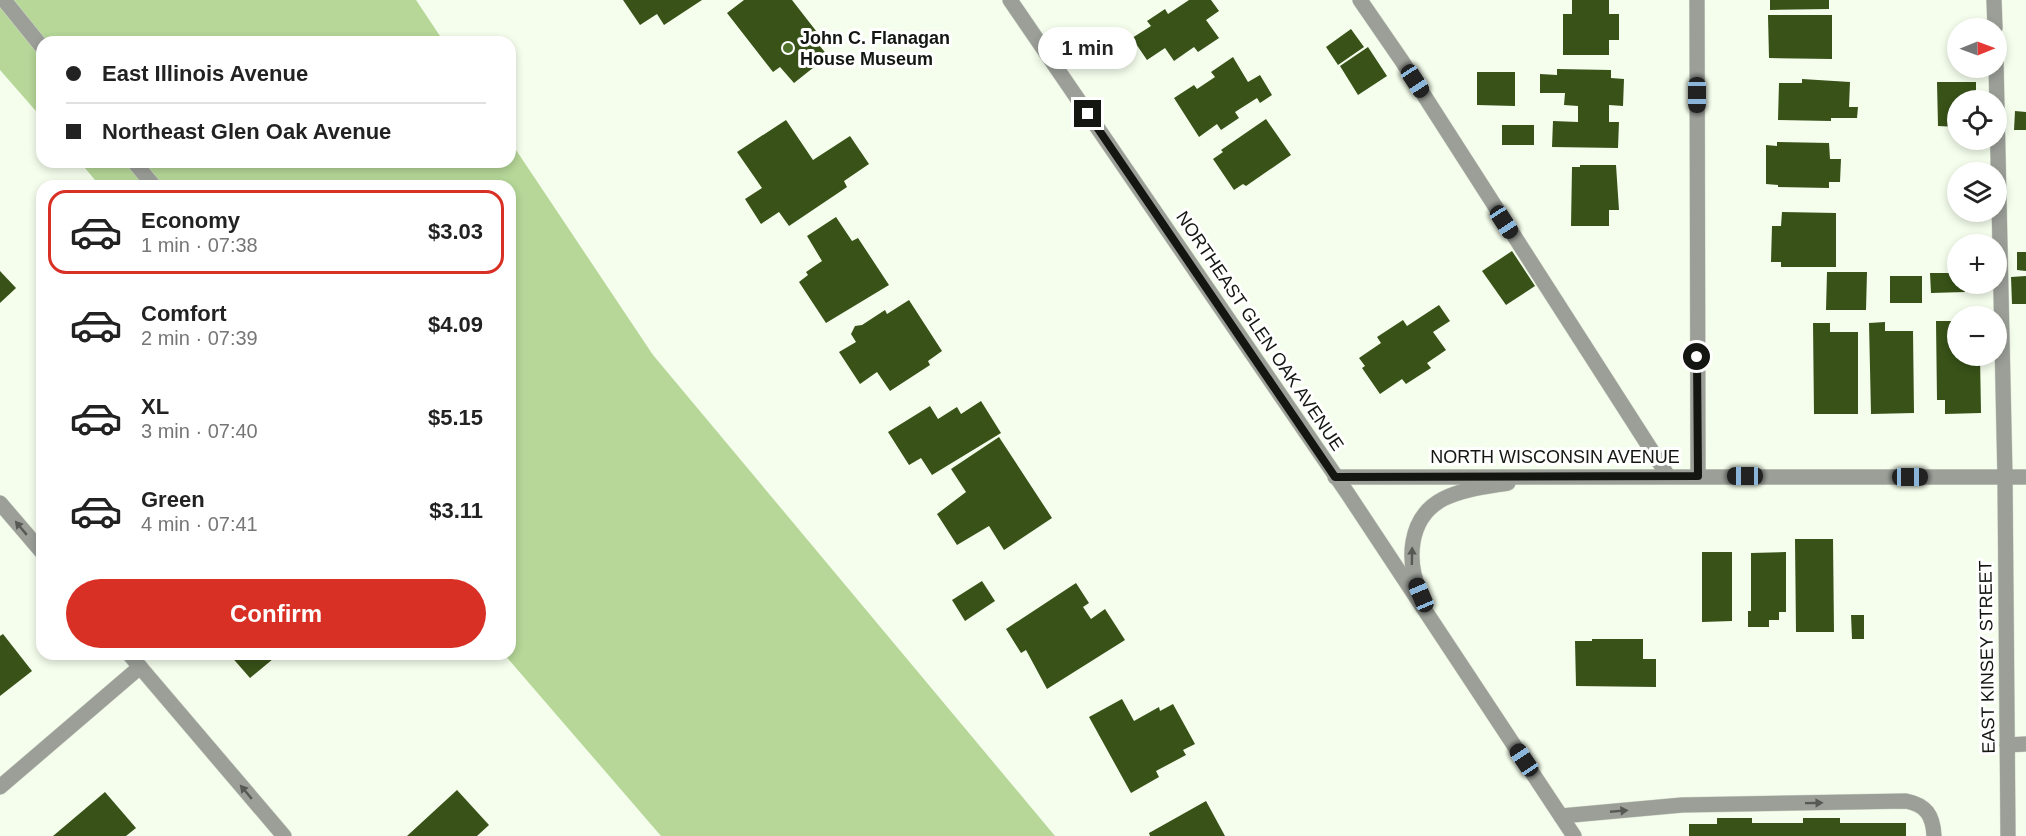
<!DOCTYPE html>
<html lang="en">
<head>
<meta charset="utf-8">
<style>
	body { margin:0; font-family:Arial,sans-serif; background:#f6f6f6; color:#222; height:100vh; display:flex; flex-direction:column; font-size:22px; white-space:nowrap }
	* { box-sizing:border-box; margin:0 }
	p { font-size:20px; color:#767676 }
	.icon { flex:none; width:33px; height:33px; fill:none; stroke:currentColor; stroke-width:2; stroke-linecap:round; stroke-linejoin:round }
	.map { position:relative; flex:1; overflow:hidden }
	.panel { position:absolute; left:36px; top:180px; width:480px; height:480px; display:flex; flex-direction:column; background:#fff; border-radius:18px; box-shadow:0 3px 9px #0003 }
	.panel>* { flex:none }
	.banner { position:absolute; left:36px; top:36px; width:480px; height:132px; border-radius:18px; box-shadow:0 3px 9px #0003; display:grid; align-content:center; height:132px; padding:0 30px; background:#fff }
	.needle { width:39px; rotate:89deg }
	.buttons { position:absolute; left:1947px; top:18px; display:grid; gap:12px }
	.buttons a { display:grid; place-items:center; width:60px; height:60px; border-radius:50%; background:#fff; box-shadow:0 3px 9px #0003; font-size:30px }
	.end { position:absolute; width:27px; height:27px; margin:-14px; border:8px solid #131611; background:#fff; box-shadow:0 0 0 3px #fff }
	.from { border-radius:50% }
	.bubble { position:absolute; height:42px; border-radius:21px; background:#fff; box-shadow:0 3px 9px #0003; font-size:20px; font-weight:600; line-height:42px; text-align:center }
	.car { position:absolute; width:18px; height:36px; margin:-18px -9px; border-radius:8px; box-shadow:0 0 4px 2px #0007; background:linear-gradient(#222 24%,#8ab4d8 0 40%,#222 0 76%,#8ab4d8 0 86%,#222 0) }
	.banner b { display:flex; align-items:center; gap:21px; height:57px; font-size:22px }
	.banner b+b { border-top:2px solid #e0e0e0 }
	.banner i { width:15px; height:15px; background:#222 }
	ul { padding:10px 0 0; list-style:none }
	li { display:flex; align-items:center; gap:18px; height:84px; margin:0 12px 9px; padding:0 18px; border:3px solid transparent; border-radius:18px }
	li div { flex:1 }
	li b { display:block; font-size:22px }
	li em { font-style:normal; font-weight:600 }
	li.on { border-color:#d93025 }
	li>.icon { width:54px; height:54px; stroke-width:1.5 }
	.action { display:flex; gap:12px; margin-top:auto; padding:12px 30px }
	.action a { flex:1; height:69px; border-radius:36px; background:#d93025; color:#fff; font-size:24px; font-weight:600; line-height:69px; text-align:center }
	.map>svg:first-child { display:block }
	.forest { fill:#b6d798 }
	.building { fill:#385218 }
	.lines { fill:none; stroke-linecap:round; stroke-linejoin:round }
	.minor-casing { stroke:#d1d9ca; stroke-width:16 }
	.minor { stroke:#9b9f98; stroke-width:15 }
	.oneway { fill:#575a54 }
	.route { stroke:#131611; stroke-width:8 }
	.poi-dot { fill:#4f7028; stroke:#fff; stroke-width:2 }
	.labels { text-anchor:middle; stroke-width:6; stroke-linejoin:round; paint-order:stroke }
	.poi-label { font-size:18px; font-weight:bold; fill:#131611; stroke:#fff; text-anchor:start }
	.street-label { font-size:18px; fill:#131611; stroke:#fff }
</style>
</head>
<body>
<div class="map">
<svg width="2026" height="836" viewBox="0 0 2026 836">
	<rect width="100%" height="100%" fill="#f5feed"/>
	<!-- forest -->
	<g class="forest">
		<path d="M 0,0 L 416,0 L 444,42 L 42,42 L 42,118 L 0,70 Z"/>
		<path d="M 510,141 L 653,355 L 1055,836 L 661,836 L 504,654 L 510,654 L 510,186 L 100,186 L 80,162 L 510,162 Z"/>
	</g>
	<!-- building -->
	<g class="building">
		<path d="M 623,0 L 702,0 L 664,25 L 657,14 L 640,25 Z"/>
		<path d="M 744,0 L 792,0 L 820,36 L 815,40 L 828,56 L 794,83 L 780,67 L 773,72 L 727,13 Z"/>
		<path d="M 1189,0 L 1211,0 L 1219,11 L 1206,20 L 1219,38 L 1198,52 L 1194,47 L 1174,61 L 1165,48 L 1147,60 L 1132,38 L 1151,26 L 1147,21 L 1165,9 L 1168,14 Z"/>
		<path d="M 1572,0 L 1609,0 L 1609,14 L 1619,14 L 1619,40 L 1609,40 L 1609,55 L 1563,55 L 1563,14 L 1572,14 Z"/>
		<path d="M 1770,0 L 1829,0 L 1829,9 L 1770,10 Z"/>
		<path d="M 1768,15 L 1832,15 L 1832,59 L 1769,58 Z"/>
		<path d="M 1351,29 L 1364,47 L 1338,65 L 1326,47 Z"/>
		<path d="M 1368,47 L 1387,76 L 1358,95 L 1340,66 Z"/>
		<path d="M 1233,57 L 1248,82 L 1260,75 L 1272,95 L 1260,103 L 1257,98 L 1235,112 L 1239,118 L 1221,130 L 1217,124 L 1199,137 L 1174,98 L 1194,85 L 1197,89 L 1215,77 L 1211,72 Z"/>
		<path d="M 1557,69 L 1611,70 L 1611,78 L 1624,79 L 1623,106 L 1609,105 L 1609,122 L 1619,122 L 1618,148 L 1552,147 L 1553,121 L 1578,122 L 1578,106 L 1564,105 L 1565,93 L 1540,93 L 1540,74 L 1557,75 Z"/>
		<path d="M 1477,72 L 1515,72 L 1515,106 L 1477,105 Z"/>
		<path d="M 1802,79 L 1850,82 L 1849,107 L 1858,107 L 1857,118 L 1831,118 L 1831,121 L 1778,120 L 1779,83 L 1802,83 Z"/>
		<path d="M 1937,82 L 1976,82 L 1976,100 L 1958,100 L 1958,127 L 1938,126 Z"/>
		<path d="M 2015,111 L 2026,112 L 2026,130 L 2014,130 Z"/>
		<path d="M 1266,119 L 1291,155 L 1246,186 L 1243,184 L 1234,190 L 1213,159 L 1223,152 L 1221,150 Z"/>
		<path d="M 786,120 L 813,160 L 850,136 L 869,164 L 844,181 L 847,187 L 789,226 L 779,212 L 761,224 L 745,199 L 762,188 L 737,152 Z"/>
		<rect x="1502" y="125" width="32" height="20"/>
		<path d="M 1777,142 L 1829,143 L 1830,159 L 1841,159 L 1840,182 L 1829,182 L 1829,188 L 1778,187 L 1778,185 L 1766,184 L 1766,145 L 1777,146 Z"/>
		<path d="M 1580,165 L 1616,165 L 1619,210 L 1609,210 L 1609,226 L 1571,226 L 1572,167 L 1580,167 Z"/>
		<path d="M 1782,212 L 1836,213 L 1836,267 L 1781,267 L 1781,262 L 1771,262 L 1772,226 L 1781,226 Z"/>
		<path d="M 836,217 L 852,241 L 858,238 L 889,285 L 826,323 L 799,282 L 808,275 L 806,272 L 822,261 L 807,236 Z"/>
		<path d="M 1512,251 L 1535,286 L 1506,305 L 1482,271 Z"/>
		<path d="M 2017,252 L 2026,252 L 2026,271 L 2017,270 Z"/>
		<path d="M 0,271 L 16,288 L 0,303 Z"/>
		<path d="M 1827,272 L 1867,272 L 1866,310 L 1826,310 Z"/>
		<path d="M 1930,273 L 1958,273 L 1958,284 L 1965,284 L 1965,292 L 1931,293 Z"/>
		<rect x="1890" y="276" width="32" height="27"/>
		<path d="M 2026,276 L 2026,304 L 2012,304 L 2011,277 Z"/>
		<path d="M 909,300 L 942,351 L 928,361 L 930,365 L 890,391 L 877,372 L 860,384 L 839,352 L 856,342 L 851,334 L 855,326 L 862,325 L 885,310 L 887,314 Z"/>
		<path d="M 1439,305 L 1450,321 L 1433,332 L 1446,350 L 1427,363 L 1431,368 L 1406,384 L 1402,379 L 1380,394 L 1362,368 L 1365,366 L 1359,358 L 1381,343 L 1377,337 L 1403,320 L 1407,326 Z"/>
		<path d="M 1936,321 L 1951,321 L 1951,330 L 1958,330 L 1958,356 L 1980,356 L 1981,413 L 1945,414 L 1945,400 L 1937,400 Z"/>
		<path d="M 1885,322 L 1885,331 L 1913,331 L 1914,413 L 1871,414 L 1869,323 Z"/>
		<path d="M 1813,323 L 1830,323 L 1830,332 L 1858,332 L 1858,414 L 1814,414 Z"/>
		<path d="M 981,401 L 1001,433 L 932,475 L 921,458 L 909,465 L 888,432 L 930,406 L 938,419 L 957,407 L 961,414 Z"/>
		<path d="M 999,437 L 1052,518 L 1004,550 L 989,526 L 957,545 L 937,514 L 966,492 L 951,469 Z"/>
		<path d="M 1795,539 L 1833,539 L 1834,632 L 1796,632 Z"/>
		<path d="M 1702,552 L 1732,552 L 1732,621 L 1702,622 Z"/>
		<path d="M 1786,552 L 1786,612 L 1779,612 L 1779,620 L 1769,620 L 1769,627 L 1748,627 L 1748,611 L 1751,611 L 1751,553 Z"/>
		<path d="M 982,581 L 995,601 L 965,621 L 952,600 Z"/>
		<path d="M 1076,583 L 1089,603 L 1083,607 L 1091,619 L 1105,609 L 1125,640 L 1047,689 L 1026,650 L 1021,653 L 1006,629 Z"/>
		<path d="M 1851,615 L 1864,615 L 1864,639 L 1852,639 Z"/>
		<path d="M 3,634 L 32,671 L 0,696 L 0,636 Z"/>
		<path d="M 1592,639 L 1643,639 L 1643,659 L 1656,659 L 1656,687 L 1576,686 L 1575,641 L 1592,641 Z"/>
		<path d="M 229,654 L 279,654 L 250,678 Z"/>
		<path d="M 1122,699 L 1134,721 L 1159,707 L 1160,711 L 1173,704 L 1195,744 L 1183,750 L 1186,755 L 1156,771 L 1159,777 L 1131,793 L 1089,717 Z"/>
		<path d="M 457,790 L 489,825 L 477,836 L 407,836 Z"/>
		<path d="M 105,792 L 136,828 L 126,836 L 53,836 Z"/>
		<path d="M 1206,801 L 1225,836 L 1150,836 L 1149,833 Z"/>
		<path d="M 1717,818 L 1752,818 L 1752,823 L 1803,823 L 1803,818 L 1840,818 L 1840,823 L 1906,823 L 1906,836 L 1689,836 L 1689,824 L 1717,824 Z"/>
	</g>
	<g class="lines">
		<defs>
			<g id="minor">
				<path d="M 4,0 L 42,47"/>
				<path d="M 1010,0 L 1348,494 L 1574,836"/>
				<path d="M 1360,0 L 1402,61 L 1668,476"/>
				<path d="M 1697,0 L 1698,476"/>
				<path d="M 1994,0 L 1995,28"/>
				<path d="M 1996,62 L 2005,477 L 2008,836"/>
				<path d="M 134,162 L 154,186"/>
				<path d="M 1335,477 L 2026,477"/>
				<path d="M 0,503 L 42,552"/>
				<path d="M 1420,592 C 1413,576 1410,560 1413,542 C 1421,493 1466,490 1508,483"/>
				<path d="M 129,654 L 284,836"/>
				<path d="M 2007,745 L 2026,744"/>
				<path d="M 0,787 L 140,667"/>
				<path d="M 1561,816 L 1682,805 L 1906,801 C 1926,805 1933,815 1934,836"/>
			</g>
		</defs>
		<!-- minor casing -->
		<use href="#minor" class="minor-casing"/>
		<!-- minor -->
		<use href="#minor" class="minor"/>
	</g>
	<!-- one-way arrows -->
	<defs><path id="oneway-solid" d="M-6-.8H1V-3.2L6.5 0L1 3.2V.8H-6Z" transform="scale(1.5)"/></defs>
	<g class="oneway">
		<use href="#oneway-solid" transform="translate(21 528) rotate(-130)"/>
		<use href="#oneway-solid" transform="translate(1412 556) rotate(-89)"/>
		<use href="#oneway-solid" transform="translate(246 792) rotate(-130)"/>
		<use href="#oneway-solid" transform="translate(1814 803) rotate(-1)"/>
		<use href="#oneway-solid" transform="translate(1619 811) rotate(-5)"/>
	</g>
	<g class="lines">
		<!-- route -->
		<path class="route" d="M 1088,114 L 1335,477 L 1698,476 L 1697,357"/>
	</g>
	<!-- markers -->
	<circle class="poi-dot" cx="788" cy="48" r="6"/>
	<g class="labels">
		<!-- poi labels -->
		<g class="poi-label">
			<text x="800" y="44">John C. Flanagan<tspan x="800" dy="21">House Museum</tspan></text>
		</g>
		<!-- street labels -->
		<g class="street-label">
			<text transform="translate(1260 331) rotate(56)" y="6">NORTHEAST GLEN OAK AVENUE</text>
			<text x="1555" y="463">NORTH WISCONSIN AVENUE</text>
			<text transform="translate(1987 657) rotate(-91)" y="6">EAST KINSEY STREET</text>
		</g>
	</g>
</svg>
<div class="buttons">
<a><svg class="needle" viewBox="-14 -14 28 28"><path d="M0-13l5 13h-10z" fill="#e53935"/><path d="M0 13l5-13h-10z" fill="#767676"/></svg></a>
<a><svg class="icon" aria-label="locate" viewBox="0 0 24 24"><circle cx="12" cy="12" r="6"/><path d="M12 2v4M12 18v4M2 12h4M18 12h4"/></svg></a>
<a><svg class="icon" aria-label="layers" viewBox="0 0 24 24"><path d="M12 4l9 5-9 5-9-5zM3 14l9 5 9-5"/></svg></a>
<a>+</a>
<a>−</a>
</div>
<i class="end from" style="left:1697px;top:357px"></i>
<i class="end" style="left:1088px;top:114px"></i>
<div class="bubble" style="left:1038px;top:27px;width:99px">1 min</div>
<i class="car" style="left:1415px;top:81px;rotate:147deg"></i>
<i class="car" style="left:1697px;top:95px;rotate:180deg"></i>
<i class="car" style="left:1504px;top:222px;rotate:147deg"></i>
<i class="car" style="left:1745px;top:476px;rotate:270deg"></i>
<i class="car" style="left:1910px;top:477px;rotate:90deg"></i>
<i class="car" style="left:1421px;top:595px;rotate:337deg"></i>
<i class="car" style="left:1524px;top:760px;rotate:326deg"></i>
<div class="banner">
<b><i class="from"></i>East Illinois Avenue</b>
<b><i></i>Northeast Glen Oak Avenue</b>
</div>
<section class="panel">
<ul>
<li class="on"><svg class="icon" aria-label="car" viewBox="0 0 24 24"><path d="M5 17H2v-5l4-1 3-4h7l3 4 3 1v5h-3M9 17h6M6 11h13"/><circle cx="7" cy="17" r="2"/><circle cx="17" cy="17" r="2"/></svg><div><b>Economy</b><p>1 min · 07:38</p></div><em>$3.03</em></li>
<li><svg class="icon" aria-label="car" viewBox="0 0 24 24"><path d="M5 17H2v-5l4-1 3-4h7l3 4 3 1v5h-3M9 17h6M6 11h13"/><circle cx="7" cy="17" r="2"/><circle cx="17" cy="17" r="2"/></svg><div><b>Comfort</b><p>2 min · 07:39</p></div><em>$4.09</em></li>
<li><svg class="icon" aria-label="car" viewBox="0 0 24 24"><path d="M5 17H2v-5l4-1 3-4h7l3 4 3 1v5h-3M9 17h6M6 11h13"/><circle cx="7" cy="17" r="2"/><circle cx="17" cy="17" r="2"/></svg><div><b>XL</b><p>3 min · 07:40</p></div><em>$5.15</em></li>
<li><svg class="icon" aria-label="car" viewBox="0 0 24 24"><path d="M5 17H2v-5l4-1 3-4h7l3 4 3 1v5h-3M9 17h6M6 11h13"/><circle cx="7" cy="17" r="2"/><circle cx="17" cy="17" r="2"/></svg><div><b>Green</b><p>4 min · 07:41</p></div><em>$3.11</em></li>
</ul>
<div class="action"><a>Confirm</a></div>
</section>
</div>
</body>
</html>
